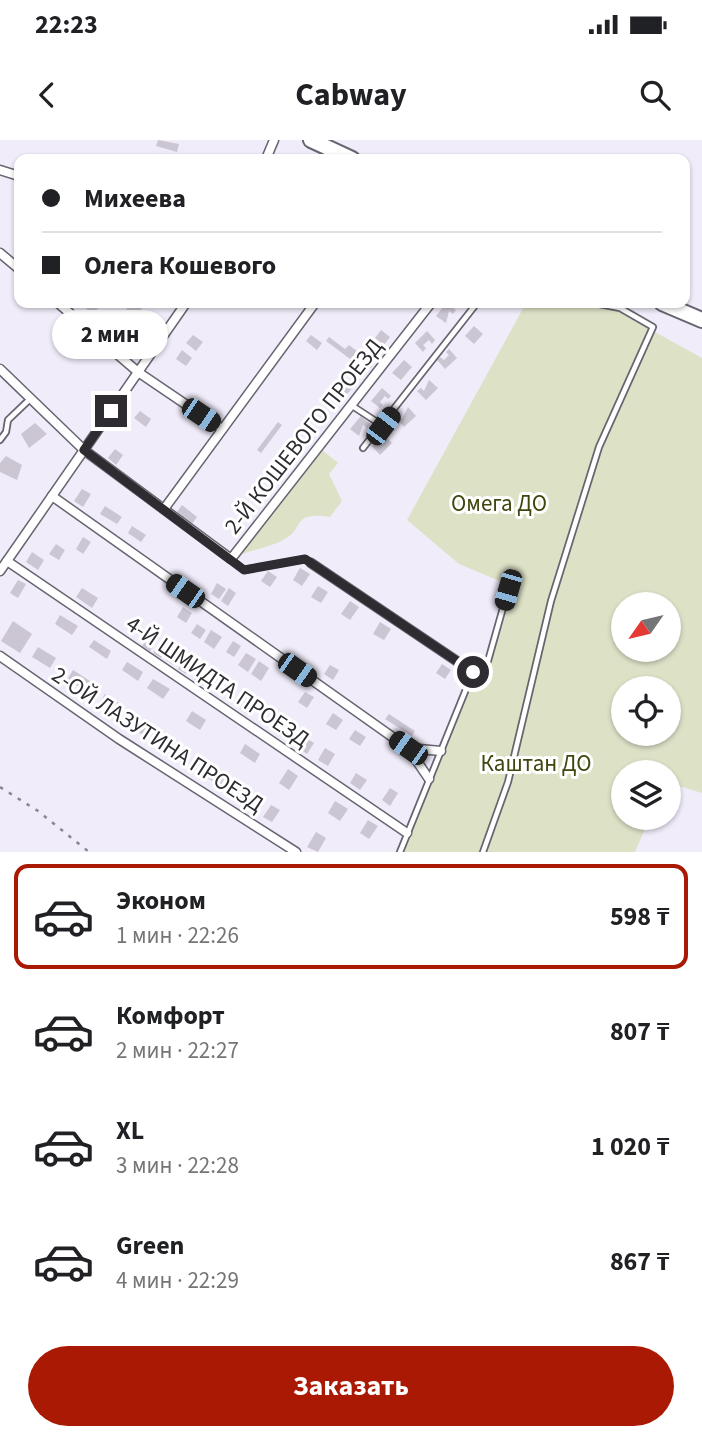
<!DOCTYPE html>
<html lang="ru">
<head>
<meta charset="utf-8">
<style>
	body { margin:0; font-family:"Source Sans 3",sans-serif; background:#f6f6f6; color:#202124; height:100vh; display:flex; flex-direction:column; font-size:26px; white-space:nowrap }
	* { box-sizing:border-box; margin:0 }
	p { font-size:23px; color:#757577 }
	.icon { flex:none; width:38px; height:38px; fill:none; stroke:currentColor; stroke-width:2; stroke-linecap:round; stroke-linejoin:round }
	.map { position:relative; height:712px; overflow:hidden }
	.panel { display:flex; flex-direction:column; background:#fff; flex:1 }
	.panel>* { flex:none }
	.banner { position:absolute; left:14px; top:14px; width:676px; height:154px; border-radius:14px; box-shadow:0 2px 5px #0004; display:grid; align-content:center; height:154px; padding:0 28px; background:#fff }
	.needle { width:46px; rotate:236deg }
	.tools { position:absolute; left:611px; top:452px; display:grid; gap:14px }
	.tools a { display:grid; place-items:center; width:70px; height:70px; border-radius:50%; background:#fff; box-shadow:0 2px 5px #0004; font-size:35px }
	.end { position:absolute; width:32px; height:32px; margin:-16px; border:9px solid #2e2c31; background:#fff; box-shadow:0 0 0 4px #fff }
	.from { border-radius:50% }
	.bubble { position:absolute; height:49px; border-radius:24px; background:#fff; box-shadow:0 2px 5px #0004; font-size:23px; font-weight:700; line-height:49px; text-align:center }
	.car { position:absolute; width:21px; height:42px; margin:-21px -10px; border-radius:9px; box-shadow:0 0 5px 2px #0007; background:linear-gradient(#222 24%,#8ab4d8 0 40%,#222 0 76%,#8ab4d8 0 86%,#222 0) }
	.banner b { display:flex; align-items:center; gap:24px; height:66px; font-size:26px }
	.banner b+b { border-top:2px solid #e0e0e0 }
	.banner i { width:18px; height:18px; background:#202124 }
	ul { padding:12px 0 0; list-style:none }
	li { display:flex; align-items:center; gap:21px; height:105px; margin:0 14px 10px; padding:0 14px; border:4px solid transparent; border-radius:14px }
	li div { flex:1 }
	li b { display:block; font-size:26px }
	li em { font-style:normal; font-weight:700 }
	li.selected { border-color:#a91904 }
	li>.icon { width:63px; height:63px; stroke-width:1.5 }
	.action { display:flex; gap:14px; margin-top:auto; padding:14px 28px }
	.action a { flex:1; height:80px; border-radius:42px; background:#a91904; color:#fff; font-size:28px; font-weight:700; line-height:80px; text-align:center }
	.status { display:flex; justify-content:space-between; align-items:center; height:49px; padding:0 35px; background:#fff; direction:ltr }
	.status svg { height:19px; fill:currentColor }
	header { display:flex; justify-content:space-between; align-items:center; height:91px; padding:0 28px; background:#fff; font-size:32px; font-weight:700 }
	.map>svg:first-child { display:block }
	.green { fill:#dde2c7; fill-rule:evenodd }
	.building { fill:#ccc6d3 }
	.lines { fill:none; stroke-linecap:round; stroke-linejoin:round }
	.service-casing { stroke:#686470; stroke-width:8 }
	.minor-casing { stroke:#686470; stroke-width:11 }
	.trunk-casing { stroke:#686470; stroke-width:18 }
	.service { stroke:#fff; stroke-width:4.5 }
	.minor { stroke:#fff; stroke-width:8 }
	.trunk { stroke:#fff; stroke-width:14 }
	.rail { stroke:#89868f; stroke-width:2.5; stroke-dasharray:3.5 7; stroke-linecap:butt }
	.route { stroke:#2e2c31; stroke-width:9 }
	.labels { text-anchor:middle; stroke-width:6; stroke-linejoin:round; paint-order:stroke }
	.street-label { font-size:23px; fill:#2e2c31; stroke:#fff }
	.park-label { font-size:23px; fill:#41460e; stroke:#fff }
</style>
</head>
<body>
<div class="status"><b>22:23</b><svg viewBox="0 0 49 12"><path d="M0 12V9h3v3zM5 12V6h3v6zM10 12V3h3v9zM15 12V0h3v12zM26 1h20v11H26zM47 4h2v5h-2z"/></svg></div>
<header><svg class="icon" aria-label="back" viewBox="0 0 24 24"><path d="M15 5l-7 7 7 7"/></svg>Cabway<svg class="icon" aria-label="search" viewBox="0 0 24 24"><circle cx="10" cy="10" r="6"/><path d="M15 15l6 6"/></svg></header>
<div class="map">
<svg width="702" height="712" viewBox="0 0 702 712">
	<rect width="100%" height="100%" fill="#f0ecfa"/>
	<!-- green -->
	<g class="green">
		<path d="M 526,163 L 580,163 L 617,171 L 702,218 L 702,653 L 669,643 L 668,632 L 623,632 L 623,677 L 650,677 L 635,712 L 404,712 L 475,535 L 491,523 L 514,447 L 459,424 L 407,380 ZM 623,464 L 668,464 L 668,509 L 623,509 ZM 623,548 L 668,548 L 668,593 L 623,593 Z"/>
		<path d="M 321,309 L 338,323 L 329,334 L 342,361 L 330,377 C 290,371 306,389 283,400 C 270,407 253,410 239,415 Z"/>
	</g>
	<!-- building -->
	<g class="building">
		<path d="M 158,0 L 179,4 L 177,12 L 156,6 Z"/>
		<path d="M 81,163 L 104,163 L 92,174 Z"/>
		<path d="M 130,163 L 142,168 L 136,178 L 125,172 Z"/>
		<path d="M 446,163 L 456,170 L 453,174 L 449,171 L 446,183 L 436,176 Z"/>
		<path d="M 121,180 L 131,186 L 125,196 L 115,189 Z"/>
		<path d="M 474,186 L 483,194 L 474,204 L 465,196 Z"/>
		<path d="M 381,190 L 390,197 L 384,205 L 375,198 Z"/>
		<path d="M 427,191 L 435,200 L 432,204 L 429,200 L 423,205 L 426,208 L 423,212 L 415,203 Z"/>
		<path d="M 193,195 L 203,202 L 196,211 L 186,203 Z"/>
		<path d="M 311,195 L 322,203 L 317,210 L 306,201 Z"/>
		<path d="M 329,197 L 345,209 L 349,205 L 374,224 L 371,228 L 360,220 L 357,224 L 326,201 Z"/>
		<path d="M 449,209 L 457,218 L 445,229 L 437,220 L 440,217 L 444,220 L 449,215 L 446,212 Z"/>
		<path d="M 182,210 L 192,218 L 186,226 L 176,219 Z"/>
		<path d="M 404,220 L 412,227 L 401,240 L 392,233 Z"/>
		<path d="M 342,239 L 353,247 L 347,254 L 336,246 Z"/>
		<path d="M 429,240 L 438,248 L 426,260 L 417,251 L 421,248 L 424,251 Z"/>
		<path d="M 382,248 L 391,256 L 388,259 L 385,256 L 380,262 L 383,265 L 380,268 L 371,261 Z"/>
		<path d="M 408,267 L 416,276 L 404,287 L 396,278 L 399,275 L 402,279 Z"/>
		<path d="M 140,271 L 151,279 L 146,287 L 134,278 Z"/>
		<path d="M 361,276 L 370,284 L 367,288 L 363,285 L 359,296 L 350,289 Z"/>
		<path d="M 278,282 L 282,285 L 261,313 L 257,310 Z"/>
		<path d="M 35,283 L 47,294 L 29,308 L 21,294 Z"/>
		<path d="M 384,295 L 392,303 L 380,315 L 372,306 L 375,303 L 378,306 Z"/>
		<path d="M 115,309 L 123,315 L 116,325 L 108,318 Z"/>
		<path d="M 6,316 L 22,325 L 17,340 L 0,332 L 0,323 Z"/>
		<path d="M 82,349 L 91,354 L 83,367 L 74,361 Z"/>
		<path d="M 182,365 L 197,377 L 192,384 L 177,372 Z"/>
		<path d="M 105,366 L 122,377 L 117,384 L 100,374 Z"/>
		<path d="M 132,386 L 146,395 L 141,402 L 128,393 Z"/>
		<path d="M 83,397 L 91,402 L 83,414 L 76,409 Z"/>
		<path d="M 56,404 L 65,410 L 59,420 L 49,414 Z"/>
		<path d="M 32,412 L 44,420 L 38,430 L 26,422 Z"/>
		<path d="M 300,428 L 310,434 L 302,446 L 293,440 Z"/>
		<path d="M 268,431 L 277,437 L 270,447 L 261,441 Z"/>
		<path d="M 18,440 L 26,444 L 18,458 L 10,453 Z"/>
		<path d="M 217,443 L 226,449 L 219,459 L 211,454 Z"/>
		<path d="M 318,446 L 328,452 L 321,463 L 311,457 Z"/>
		<path d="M 82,448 L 98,458 L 92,468 L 76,457 Z"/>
		<path d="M 229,448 L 236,453 L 228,466 L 221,461 Z"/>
		<path d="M 350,461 L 359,467 L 350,480 L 341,474 Z"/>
		<path d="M 183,467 L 192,473 L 186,483 L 177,477 Z"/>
		<path d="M 60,475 L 78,486 L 72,495 L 55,484 Z"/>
		<path d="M 13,481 L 32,494 L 20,513 L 1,501 Z"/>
		<path d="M 380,482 L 391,489 L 384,500 L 373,494 Z"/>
		<path d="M 197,484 L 206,490 L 200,499 L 191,493 Z"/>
		<path d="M 211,490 L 222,497 L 214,509 L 204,502 Z"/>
		<path d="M 149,495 L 157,501 L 150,511 L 142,506 Z"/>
		<path d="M 94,500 L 111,511 L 107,519 L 89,507 Z"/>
		<path d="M 233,501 L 241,506 L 234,517 L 226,512 Z"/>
		<path d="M 161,502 L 168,507 L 161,518 L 153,513 Z"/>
		<path d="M 38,507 L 56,518 L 50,528 L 32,517 Z"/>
		<path d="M 172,509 L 181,514 L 174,525 L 166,520 Z"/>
		<path d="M 246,513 L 256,519 L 248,532 L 238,525 Z"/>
		<path d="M 185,518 L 193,523 L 186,534 L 178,529 Z"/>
		<path d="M 259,521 L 269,528 L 261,541 L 251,534 Z"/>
		<path d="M 127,522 L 143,532 L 138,541 L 122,530 Z"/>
		<path d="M 442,524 L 451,530 L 445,539 L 436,533 Z"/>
		<path d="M 330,525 L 339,530 L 333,540 L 324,534 Z"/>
		<path d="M 201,529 L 209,534 L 202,545 L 194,539 Z"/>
		<path d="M 73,530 L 90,541 L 85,550 L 67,540 Z"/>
		<path d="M 153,539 L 170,549 L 163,559 L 147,548 Z"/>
		<path d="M 305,552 L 314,557 L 307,568 L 298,562 Z"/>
		<path d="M 105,554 L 121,564 L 116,574 L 99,564 Z"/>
		<path d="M 247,557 L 256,563 L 248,575 L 240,569 Z"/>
		<path d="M 192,571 L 206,580 L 200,590 L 186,581 Z"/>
		<path d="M 333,573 L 343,580 L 336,590 L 326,584 Z"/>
		<path d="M 389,574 L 415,591 L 412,596 L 385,579 Z"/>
		<path d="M 137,578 L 152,587 L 147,597 L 131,588 Z"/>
		<path d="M 281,579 L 291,586 L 283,598 L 273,591 Z"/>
		<path d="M 355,590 L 366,597 L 360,606 L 349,599 Z"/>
		<path d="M 306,598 L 314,603 L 307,614 L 299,608 Z"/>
		<path d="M 245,604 L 260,614 L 255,623 L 240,613 Z"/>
		<path d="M 325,608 L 335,614 L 328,626 L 318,620 Z"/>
		<path d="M 212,627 L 226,635 L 220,646 L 206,637 Z"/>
		<path d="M 288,629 L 298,636 L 289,650 L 279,643 Z"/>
		<path d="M 356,633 L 367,640 L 360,650 L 350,643 Z"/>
		<path d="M 234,646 L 249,654 L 245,661 L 230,653 Z"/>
		<path d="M 390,648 L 398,653 L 390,666 L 382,660 Z"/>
		<path d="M 335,661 L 348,669 L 340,681 L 328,673 Z"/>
		<path d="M 271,665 L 280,670 L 272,682 L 263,677 Z"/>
		<path d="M 368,680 L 378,686 L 369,699 L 360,693 Z"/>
		<path d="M 316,692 L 326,698 L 318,712 L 307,707 Z"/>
	</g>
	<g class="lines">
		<defs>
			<g id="service">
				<path d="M 351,265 L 383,286"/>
				<path d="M 0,300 L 6,292 L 8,280 L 30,259"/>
				<path d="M 363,308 L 477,163"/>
				<path d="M 231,419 L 244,430 L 305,419 L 310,422"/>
				<path d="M 400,712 L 473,532 L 488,521 L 508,450"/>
				<path d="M 483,712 L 508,642 L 551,461 L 599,307 L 653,187 L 620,168 L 594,163"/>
			</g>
			<g id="minor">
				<path d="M 266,19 L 274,0"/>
				<path d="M 0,30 L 19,36"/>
				<path d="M 0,113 L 19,129"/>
				<path d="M 58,163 L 138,232 L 222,289"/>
				<path d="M 0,229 L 84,310 L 231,419 L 431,163"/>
				<path d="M 52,356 L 408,608 L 429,639"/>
				<path d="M 164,369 L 315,163"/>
				<path d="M 7,421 L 407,693"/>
				<path d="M 311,423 L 473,532"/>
				<path d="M 0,431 L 186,163"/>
				<path d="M 0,516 L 119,599 L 296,712"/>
				<path d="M 408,608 L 441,611"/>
			</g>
			<g id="trunk">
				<path d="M 311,0 L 352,19"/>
				<path d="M 662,163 L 702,180"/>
			</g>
		</defs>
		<!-- service casing -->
		<use href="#service" class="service-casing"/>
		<!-- minor casing -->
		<use href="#minor" class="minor-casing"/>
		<!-- trunk casing -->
		<use href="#trunk" class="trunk-casing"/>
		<!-- service -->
		<use href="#service" class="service"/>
		<!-- minor -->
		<use href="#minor" class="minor"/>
		<!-- trunk -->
		<use href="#trunk" class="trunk"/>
		<!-- rail -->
		<path class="rail" d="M 0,647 L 38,671 L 89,712"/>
	</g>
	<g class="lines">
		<!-- route -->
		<path class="route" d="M 111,271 L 84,310 L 244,430 L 305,419 L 473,532"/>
	</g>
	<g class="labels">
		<!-- street labels -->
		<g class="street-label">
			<text transform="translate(303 296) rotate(-52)" y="8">2-Й КОШЕВОГО ПРОЕЗД</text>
			<text transform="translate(218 541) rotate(34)" y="8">4-Й ШМИДТА ПРОЕЗД</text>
			<text transform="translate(158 599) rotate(33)" y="8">2-ОЙ ЛАЗУТИНА ПРОЕЗД</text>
		</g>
		<!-- park labels -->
		<g class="park-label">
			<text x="499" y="371">Омега ДО</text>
			<text x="536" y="631">Каштан ДО</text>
		</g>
	</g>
</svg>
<div class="tools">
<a><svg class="needle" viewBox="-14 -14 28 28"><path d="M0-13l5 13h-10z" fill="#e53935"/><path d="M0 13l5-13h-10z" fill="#757577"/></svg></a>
<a><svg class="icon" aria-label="locate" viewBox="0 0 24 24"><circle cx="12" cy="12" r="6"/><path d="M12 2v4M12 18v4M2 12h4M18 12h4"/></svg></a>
<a><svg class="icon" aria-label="layers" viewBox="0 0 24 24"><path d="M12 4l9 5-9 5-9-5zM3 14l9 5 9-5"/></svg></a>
</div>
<i class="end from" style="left:473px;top:532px"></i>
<i class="end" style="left:111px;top:271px"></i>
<div class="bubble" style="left:52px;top:170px;width:116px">2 мин</div>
<i class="car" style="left:201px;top:275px;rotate:124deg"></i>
<i class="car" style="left:383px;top:286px;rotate:37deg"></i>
<i class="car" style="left:508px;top:450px;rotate:196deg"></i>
<i class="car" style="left:185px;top:451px;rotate:305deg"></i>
<i class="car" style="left:297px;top:530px;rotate:125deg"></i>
<i class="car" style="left:408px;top:608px;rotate:305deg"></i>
<div class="banner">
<b><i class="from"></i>Михеева</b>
<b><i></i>Олега Кошевого</b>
</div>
</div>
<section class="panel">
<ul>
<li class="selected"><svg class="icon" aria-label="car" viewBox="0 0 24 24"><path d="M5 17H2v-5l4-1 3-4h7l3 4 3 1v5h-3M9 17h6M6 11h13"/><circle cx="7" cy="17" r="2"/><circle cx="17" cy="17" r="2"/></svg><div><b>Эконом</b><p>1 мин · 22:26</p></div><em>598 ₸</em></li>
<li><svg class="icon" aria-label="car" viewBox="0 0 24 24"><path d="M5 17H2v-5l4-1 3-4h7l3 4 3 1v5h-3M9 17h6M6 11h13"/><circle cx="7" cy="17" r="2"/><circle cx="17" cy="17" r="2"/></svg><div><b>Комфорт</b><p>2 мин · 22:27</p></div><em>807 ₸</em></li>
<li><svg class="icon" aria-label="car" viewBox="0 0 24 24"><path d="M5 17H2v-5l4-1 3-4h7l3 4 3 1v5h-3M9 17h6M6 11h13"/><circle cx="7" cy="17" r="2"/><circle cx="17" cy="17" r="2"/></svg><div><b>XL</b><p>3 мин · 22:28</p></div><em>1 020 ₸</em></li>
<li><svg class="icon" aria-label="car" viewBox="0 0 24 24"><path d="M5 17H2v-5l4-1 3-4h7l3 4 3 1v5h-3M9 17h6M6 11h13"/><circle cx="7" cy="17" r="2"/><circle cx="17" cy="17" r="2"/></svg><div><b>Green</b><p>4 мин · 22:29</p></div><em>867 ₸</em></li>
</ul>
<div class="action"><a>Заказать</a></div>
</section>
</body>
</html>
